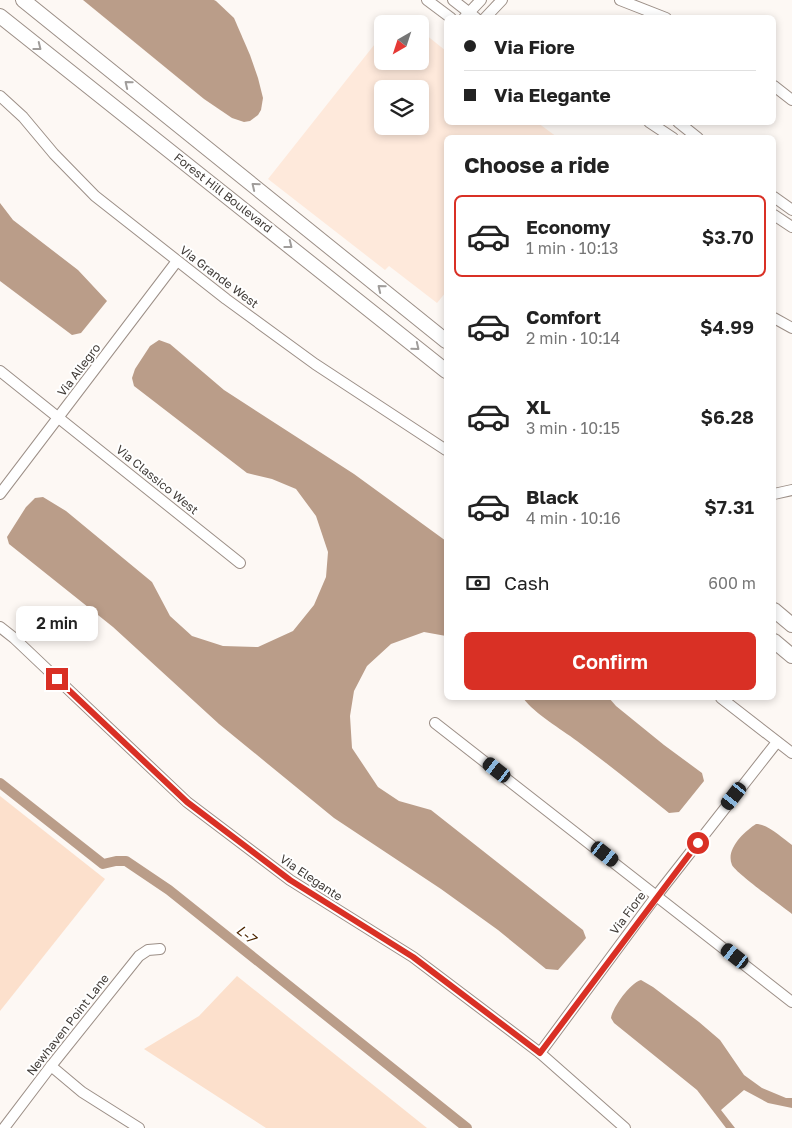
<!DOCTYPE html>
<html lang="en">
<head>
<meta charset="utf-8">
<style>
	body { margin:0; font-family:"Golos Text",sans-serif; background:#f2f2f2; color:#222; height:100vh; display:flex; flex-direction:column; font-size:19px; white-space:nowrap }
	* { box-sizing:border-box; margin:0 }
	p { font-size:16px; color:#767676 }
	.icon { flex:none; width:28px; height:28px; fill:none; stroke:currentColor; stroke-width:2; stroke-linecap:round; stroke-linejoin:round }
	.map { position:relative; flex:1; overflow:hidden }
	.drawer { position:absolute; left:444px; top:135px; width:332px; height:565px; display:flex; flex-direction:column; background:#fff; border-radius:8px; box-shadow:0 2px 8px #0003 }
	.drawer>* { flex:none }
	.banner { position:absolute; left:444px; top:15px; width:332px; height:110px; border-radius:8px; box-shadow:0 2px 8px #0003; display:grid; align-content:center; height:110px; padding:0 20px; background:#fff }
	.needle { width:32px; rotate:219deg }
	.buttons { position:absolute; left:374px; top:15px; display:grid; gap:10px }
	.buttons a { display:grid; place-items:center; width:55px; height:55px; border-radius:8px; background:#fff; box-shadow:0 2px 8px #0003; font-size:25px }
	.end { position:absolute; width:22px; height:22px; margin:-11px; border:6px solid #d93025; background:#fff; box-shadow:0 0 0 2px #fff }
	.from { border-radius:50% }
	.bubble { position:absolute; height:35px; border-radius:8px; background:#fff; box-shadow:0 2px 8px #0003; font-size:16px; font-weight:600; line-height:35px; text-align:center }
	.car { position:absolute; width:15px; height:30px; margin:-15px -8px; border-radius:6px; box-shadow:0 0 4px 1px #0007; background:linear-gradient(#222 24%,#8ab4d8 0 40%,#222 0 76%,#8ab4d8 0 86%,#222 0) }
	.banner b { display:flex; align-items:center; gap:18px; height:48px; font-size:19px }
	.banner b+b { border-top:1px solid #e0e0e0 }
	.banner i { width:12px; height:12px; background:#222 }
	ul { padding:0; list-style:none }
	li { display:flex; align-items:center; gap:15px; height:82px; margin:0 10px 8px; padding:0 10px; border:2px solid transparent; border-radius:8px }
	li div { flex:1 }
	li b { display:block; font-size:19px }
	li em { font-style:normal; font-weight:600 }
	li.active { border-color:#d93025 }
	li>.icon { width:45px; height:45px; stroke-width:1.5 }
	h2 { padding:0 20px; font-size:22px; line-height:60px }
	.pay { display:flex; align-items:center; gap:12px; height:55px; padding:0 20px; font-size:19px }
	.pay p { margin-inline-start:auto }
	.primary-button { display:flex; gap:10px; margin-top:auto; padding:10px 20px }
	.primary-button a { flex:1; height:58px; border-radius:8px; background:#d93025; color:#fff; font-size:20px; font-weight:600; line-height:58px; text-align:center }
	.map>svg:first-child { display:block }
	.built { fill:#fee9db; fill-rule:evenodd }
	.green { fill:#fce0cc }
	.water { fill:#ba9d89 }
	.lines { fill:none; stroke-linecap:round; stroke-linejoin:round }
	.canal { stroke:#ba9d89; stroke-width:10 }
	.minor-casing { stroke:#9c8f87; stroke-width:12 }
	.secondary-casing { stroke:#9c8f87; stroke-width:16 }
	.minor { stroke:#fff; stroke-width:10 }
	.secondary { stroke:#fff; stroke-width:14 }
	.oneway { stroke:#a09d9b }
	.route { stroke:#d93025; stroke-width:6 }
	.labels { text-anchor:middle; stroke-width:4; stroke-linejoin:round; paint-order:stroke }
	.street-label { font-size:12px; fill:#403b37; stroke:#fff }
	.water-label { font-size:14px; font-style:italic; fill:#4d2601; stroke:#fff }
</style>
</head>
<body>
<div class="map">
<svg width="792" height="1128" viewBox="0 0 792 1128">
	<rect width="100%" height="100%" fill="#fdf8f4"/>
	<!-- built -->
	<path class="built" d="M 420,30 L 446,51 L 446,122 L 538,123 L 557,137 L 446,138 L 446,292 L 437,303 L 389,266 L 385,270 L 268,179 L 382,35 L 382,61 L 420,61 ZM 382,89 L 420,89 L 420,126 L 382,126 Z"/>
	<!-- green -->
	<g class="green">
		<path d="M 0,796 L 105,879 L 0,1011 Z"/>
		<path d="M 237,976 L 427,1128 L 266,1128 L 144,1049 L 199,1016 Z"/>
	</g>
	<!-- water -->
	<g class="water">
		<path d="M 83,0 L 214,0 L 216,1 L 234,18 L 250,55 L 258,78 L 263,98 L 261,110 L 258,115 L 250,121 L 244,122 L 232,118 L 204,99 Z"/>
		<path d="M 0,203 L 13,220 L 78,270 L 107,301 L 81,333 L 72,335 L 0,281 Z"/>
		<path d="M 159,340 L 170,344 L 224,390 L 354,474 L 446,541 L 446,636 L 424,632 L 391,644 L 367,666 L 354,691 L 350,716 L 352,748 L 378,787 L 399,801 L 431,810 L 583,930 L 586,938 L 558,970 L 546,969 L 498,930 L 441,889 L 334,818 L 219,724 L 113,627 L 9,544 L 7,537 L 26,507 L 35,498 L 43,497 L 66,511 L 152,582 L 170,616 L 192,636 L 223,646 L 258,647 L 293,631 L 314,605 L 326,577 L 328,552 L 316,516 L 296,489 L 272,479 L 247,473 L 134,386 L 132,378 L 135,369 L 150,346 Z"/>
		<path d="M 523,698 L 609,698 L 616,706 L 664,745 L 702,773 L 704,781 L 679,812 L 669,813 C 638,788 608,764 577,741 C 561,729 535,714 523,698 Z"/>
		<path d="M 756,824 C 768,824 782,838 792,845 L 792,914 C 782,906 736,873 732,865 C 725,849 745,831 756,824 Z"/>
		<path d="M 641,980 L 653,987 L 699,1022 L 720,1040 L 744,1075 L 762,1088 L 786,1098 L 792,1098 L 792,1108 L 768,1103 L 744,1090 L 721,1110 L 735,1128 L 726,1128 L 697,1090 L 614,1023 L 611,1018 C 613,1007 630,983 641,980 Z"/>
	</g>
	<g class="lines">
		<!-- canal -->
		<path class="canal" d="M 0,783 L 103,864 L 116,861 L 126,861 L 169,890 L 467,1128"/>
		<defs>
			<g id="minor">
				<path d="M 427,0 L 451,18"/>
				<path d="M 453,0 L 476,18"/>
				<path d="M 620,0 L 666,18"/>
				<path d="M 464,18 L 481,0"/>
				<path d="M 485,18 L 502,0"/>
				<path d="M 774,86 L 792,100"/>
				<path d="M 0,96 L 23,117 L 54,154 L 95,196 L 226,299 L 315,364 L 446,450"/>
				<path d="M 649,122 L 673,138"/>
				<path d="M 678,122 L 698,138"/>
				<path d="M 774,197 L 792,210"/>
				<path d="M 774,215 L 792,227"/>
				<path d="M 774,318 L 792,328"/>
				<path d="M 0,371 L 240,563"/>
				<path d="M 0,494 L 177,261"/>
				<path d="M 774,494 L 792,490"/>
				<path d="M 0,627 L 14,638 L 187,802 L 290,880 L 413,957 L 540,1053 L 625,1128"/>
				<path d="M 721,698 L 792,753"/>
				<path d="M 435,723 L 792,1002"/>
				<path d="M 540,1053 L 657,895 L 777,742"/>
				<path d="M 51,1066 L 82,1092 L 139,1128"/>
				<path d="M 4,1128 L 51,1066 L 139,956 L 148,950 L 160,949"/>
			</g>
			<g id="secondary">
				<path d="M 23,0 L 446,341"/>
				<path d="M 0,16 L 446,371"/>
				<path d="M 774,610 L 792,625"/>
				<path d="M 774,641 L 792,656"/>
			</g>
		</defs>
		<!-- minor casing -->
		<use href="#minor" class="minor-casing"/>
		<!-- secondary casing -->
		<use href="#secondary" class="secondary-casing"/>
		<!-- minor -->
		<use href="#minor" class="minor"/>
		<!-- secondary -->
		<use href="#secondary" class="secondary"/>
	</g>
	<!-- one-way arrows -->
	<defs><path id="oneway-chevron" d="M-2-3.5L2.5 0L-2 3.5" fill="none" stroke-width="1.6" stroke-linecap="round" stroke-linejoin="round" transform="scale(1.25)"/></defs>
	<g class="oneway">
		<use href="#oneway-chevron" transform="translate(38 47) rotate(38)"/>
		<use href="#oneway-chevron" transform="translate(128 84) rotate(-141)"/>
		<use href="#oneway-chevron" transform="translate(255 186) rotate(-141)"/>
		<use href="#oneway-chevron" transform="translate(289 245) rotate(38)"/>
		<use href="#oneway-chevron" transform="translate(381 288) rotate(-141)"/>
		<use href="#oneway-chevron" transform="translate(416 347) rotate(39)"/>
	</g>
	<g class="lines">
		<!-- route -->
		<path class="route" d="M 57,679 L 187,802 L 290,880 L 413,957 L 540,1053 L 698,843"/>
	</g>
	<g class="labels">
		<!-- street labels -->
		<g class="street-label">
			<text transform="translate(223 193) rotate(38)" y="4">Forest Hill Boulevard</text>
			<text transform="translate(219 277) rotate(37)" y="4">Via Grande West</text>
			<text transform="translate(79 370) rotate(-53)" y="4">Via Allegro</text>
			<text transform="translate(157 480) rotate(39)" y="4">Via Classico West</text>
			<text transform="translate(311 878) rotate(34)" y="4">Via Elegante</text>
			<text transform="translate(628 913) rotate(-53)" y="4">Via Fiore</text>
			<text transform="translate(68 1025) rotate(-52)" y="4">Newhaven Point Lane</text>
		</g>
		<!-- water labels -->
		<g class="water-label">
			<text transform="translate(246 934) rotate(39)" y="5">L-7</text>
		</g>
	</g>
</svg>
<div class="buttons">
<a><svg class="needle" viewBox="-14 -14 28 28"><path d="M0-13l5 13h-10z" fill="#e53935"/><path d="M0 13l5-13h-10z" fill="#767676"/></svg></a>
<a><svg class="icon" aria-label="layers" viewBox="0 0 24 24"><path d="M12 4l9 5-9 5-9-5zM3 14l9 5 9-5"/></svg></a>
</div>
<i class="end from" style="left:698px;top:843px"></i>
<i class="end" style="left:57px;top:679px"></i>
<div class="bubble" style="left:16px;top:606px;width:82px">2 min</div>
<i class="car" style="left:497px;top:770px;rotate:308deg"></i>
<i class="car" style="left:734px;top:796px;rotate:218deg"></i>
<i class="car" style="left:605px;top:854px;rotate:128deg"></i>
<i class="car" style="left:735px;top:956px;rotate:308deg"></i>
<div class="banner">
<b><i class="from"></i>Via Fiore</b>
<b><i></i>Via Elegante</b>
</div>
<section class="drawer">
<h2>Choose a ride</h2>
<ul>
<li class="active"><svg class="icon" aria-label="car" viewBox="0 0 24 24"><path d="M5 17H2v-5l4-1 3-4h7l3 4 3 1v5h-3M9 17h6M6 11h13"/><circle cx="7" cy="17" r="2"/><circle cx="17" cy="17" r="2"/></svg><div><b>Economy</b><p>1 min · 10:13</p></div><em>$3.70</em></li>
<li><svg class="icon" aria-label="car" viewBox="0 0 24 24"><path d="M5 17H2v-5l4-1 3-4h7l3 4 3 1v5h-3M9 17h6M6 11h13"/><circle cx="7" cy="17" r="2"/><circle cx="17" cy="17" r="2"/></svg><div><b>Comfort</b><p>2 min · 10:14</p></div><em>$4.99</em></li>
<li><svg class="icon" aria-label="car" viewBox="0 0 24 24"><path d="M5 17H2v-5l4-1 3-4h7l3 4 3 1v5h-3M9 17h6M6 11h13"/><circle cx="7" cy="17" r="2"/><circle cx="17" cy="17" r="2"/></svg><div><b>XL</b><p>3 min · 10:15</p></div><em>$6.28</em></li>
<li><svg class="icon" aria-label="car" viewBox="0 0 24 24"><path d="M5 17H2v-5l4-1 3-4h7l3 4 3 1v5h-3M9 17h6M6 11h13"/><circle cx="7" cy="17" r="2"/><circle cx="17" cy="17" r="2"/></svg><div><b>Black</b><p>4 min · 10:16</p></div><em>$7.31</em></li>
</ul>
<div class="pay"><svg class="icon" aria-label="cash" viewBox="0 0 24 24"><path d="M3 7h18v10H3z"/><circle cx="12" cy="12" r="2"/></svg>Cash<p>600 m</p></div>
<div class="primary-button"><a>Confirm</a></div>
</section>
</div>
</body>
</html>
